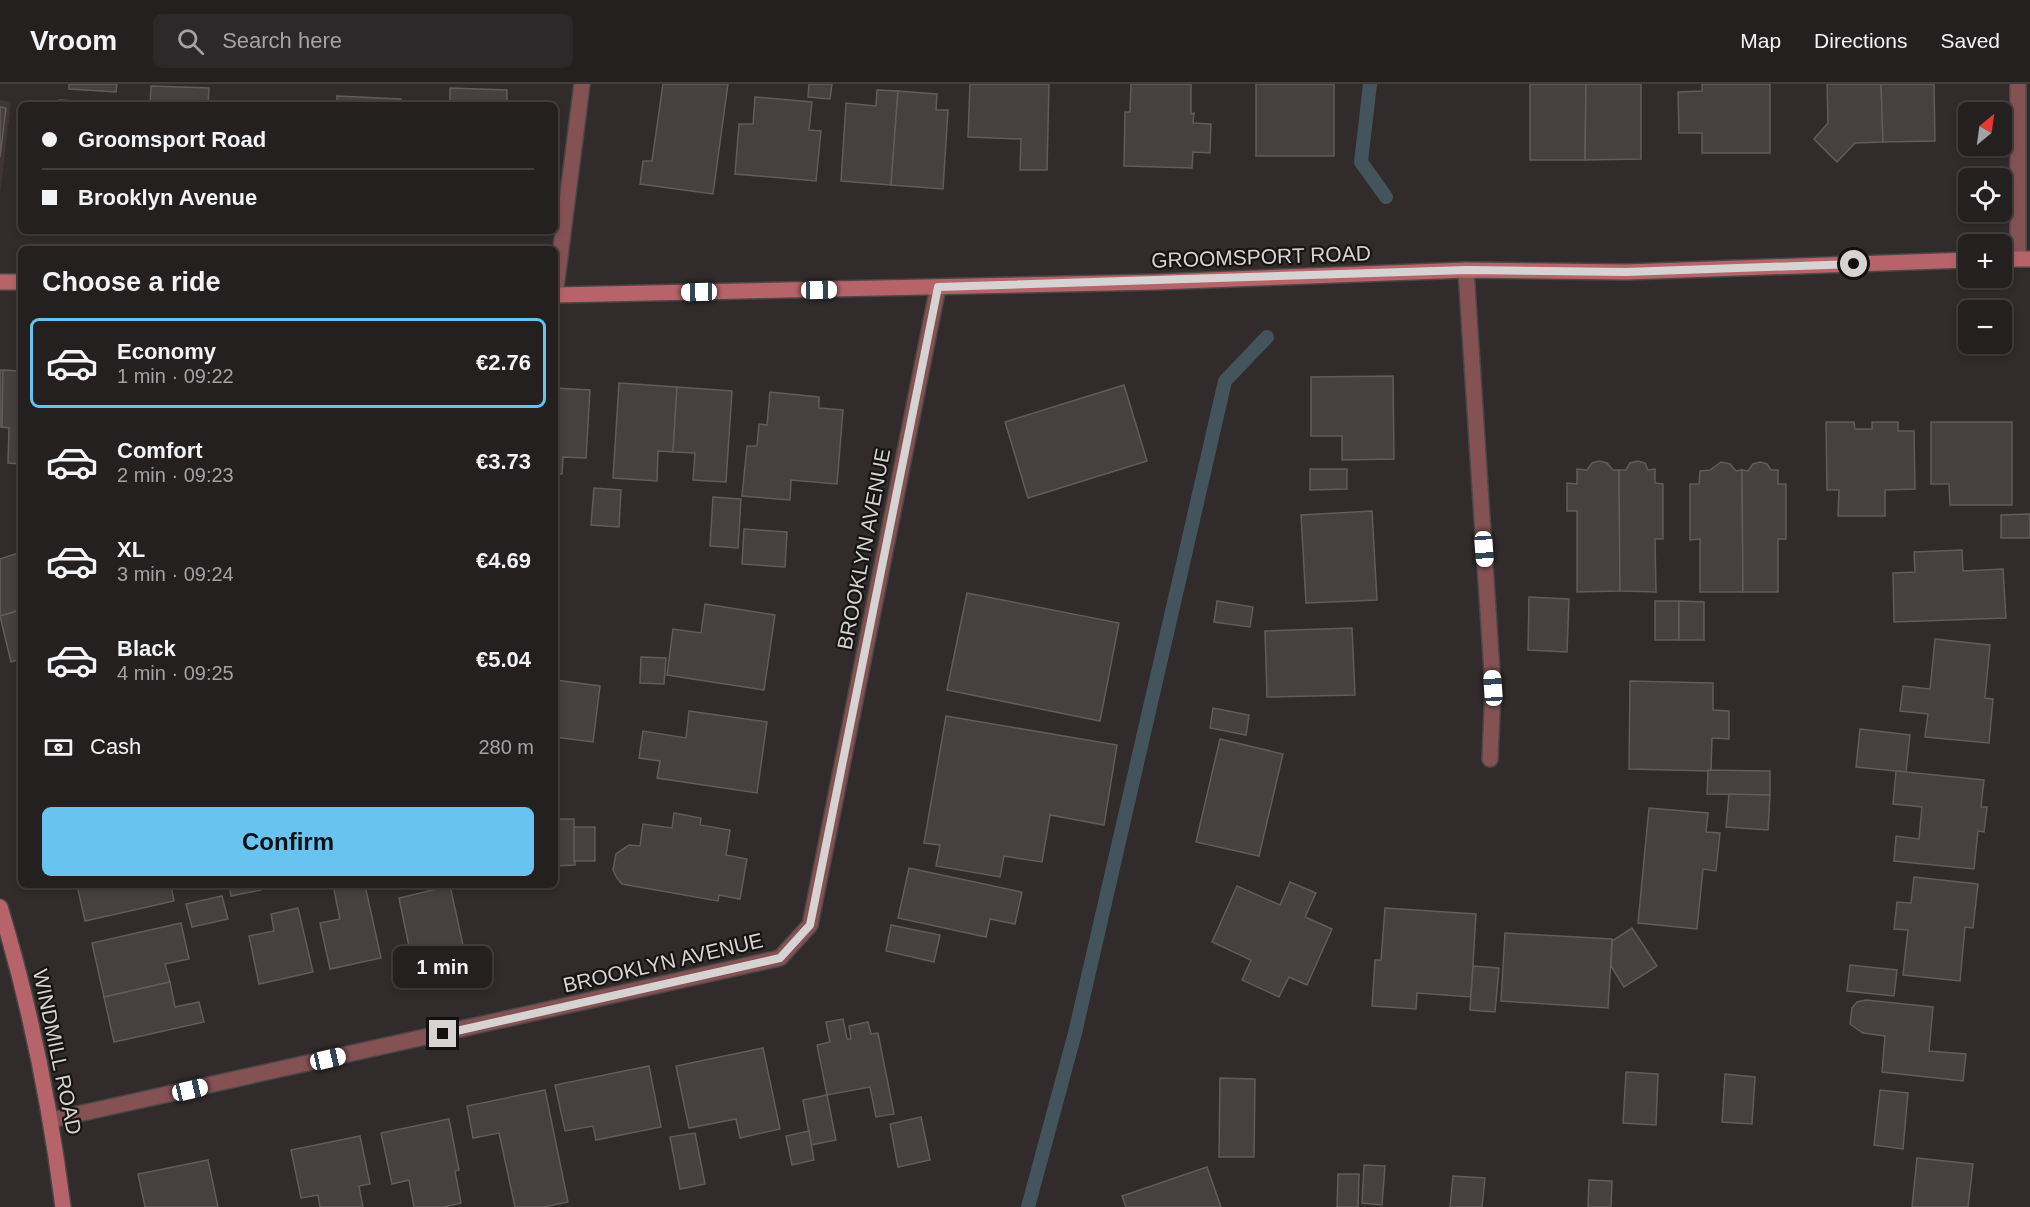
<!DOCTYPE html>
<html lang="en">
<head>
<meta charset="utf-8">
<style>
	body { margin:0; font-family:Arial,sans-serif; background:#2d2829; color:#f1f3f6; height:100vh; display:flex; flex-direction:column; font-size:22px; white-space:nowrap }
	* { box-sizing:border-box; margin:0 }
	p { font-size:20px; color:#a3a3a5 }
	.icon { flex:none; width:33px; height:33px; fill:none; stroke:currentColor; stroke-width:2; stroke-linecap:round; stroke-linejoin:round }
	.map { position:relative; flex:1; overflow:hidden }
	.panel { position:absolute; left:18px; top:162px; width:540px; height:642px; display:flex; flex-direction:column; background:#252020; border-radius:9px; box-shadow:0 3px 9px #0003,0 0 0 2px #423e3e }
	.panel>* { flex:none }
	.top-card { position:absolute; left:18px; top:18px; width:540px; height:132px; border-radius:9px; box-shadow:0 3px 9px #0003,0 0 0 2px #423e3e; display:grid; align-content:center; height:132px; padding:0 24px; background:#252020 }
	.needle { width:39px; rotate:29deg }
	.fabs { position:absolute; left:1958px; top:18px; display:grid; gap:12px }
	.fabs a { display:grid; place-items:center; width:54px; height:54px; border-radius:9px; background:#252020; box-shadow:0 3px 9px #0003,0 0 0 2px #423e3e; font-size:30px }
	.end { position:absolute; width:27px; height:27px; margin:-14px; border:8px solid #d7d3d3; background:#111; box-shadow:0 0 0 3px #111 }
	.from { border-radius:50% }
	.bubble { position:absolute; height:42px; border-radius:9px; background:#252020; box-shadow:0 3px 9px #0003,0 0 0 2px #423e3e; font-size:20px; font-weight:700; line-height:42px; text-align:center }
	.car { position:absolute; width:18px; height:36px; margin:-18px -9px; border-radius:8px; box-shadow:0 0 4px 2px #0007; background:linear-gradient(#fff 24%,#345 0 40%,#fff 0 76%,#345 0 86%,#fff 0) }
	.top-card b { display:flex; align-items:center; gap:21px; height:57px; font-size:22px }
	.top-card b+b { border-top:2px solid #423e3e }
	.top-card i { width:15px; height:15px; background:#f1f3f6 }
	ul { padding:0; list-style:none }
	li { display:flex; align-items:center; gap:18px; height:90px; margin:0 12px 9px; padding:0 12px; border:3px solid transparent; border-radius:9px }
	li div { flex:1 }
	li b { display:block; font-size:22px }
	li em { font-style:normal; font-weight:700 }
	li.current { border-color:#69c3f1 }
	li>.icon { width:54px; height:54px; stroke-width:1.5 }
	h2 { padding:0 24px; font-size:27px; line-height:72px }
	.pay { display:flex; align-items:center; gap:15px; height:66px; padding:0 24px; font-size:22px }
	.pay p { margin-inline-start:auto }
	.cta { display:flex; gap:12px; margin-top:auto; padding:12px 24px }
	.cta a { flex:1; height:69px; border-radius:9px; background:#69c3f1; color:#111; font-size:24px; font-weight:700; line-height:69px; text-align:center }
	header { display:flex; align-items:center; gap:36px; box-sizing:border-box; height:84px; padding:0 30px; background:#252020; border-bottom:2px solid #423e3e }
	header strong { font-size:28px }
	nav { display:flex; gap:33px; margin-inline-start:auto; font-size:21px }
	.search { width:420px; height:54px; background:#2d2829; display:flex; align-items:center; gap:15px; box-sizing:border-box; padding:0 21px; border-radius:9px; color:#a3a3a5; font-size:22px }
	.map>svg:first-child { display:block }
	.built { fill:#413636 }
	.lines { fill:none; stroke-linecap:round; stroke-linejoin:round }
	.stream { stroke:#44545c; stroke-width:14 }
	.building { fill:#464040; stroke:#625b5b; stroke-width:1.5 }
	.street-casing { stroke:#4c4646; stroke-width:18 }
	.secondary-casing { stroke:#4c4646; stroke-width:18 }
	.street { stroke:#855254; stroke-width:15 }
	.secondary { stroke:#b6646a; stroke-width:15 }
	.route { stroke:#d7d3d3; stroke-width:8 }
	.labels { text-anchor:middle; stroke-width:4.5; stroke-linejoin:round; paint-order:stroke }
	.street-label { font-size:21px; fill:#d7d3d3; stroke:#171414 }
</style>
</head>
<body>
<header>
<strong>Vroom</strong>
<div class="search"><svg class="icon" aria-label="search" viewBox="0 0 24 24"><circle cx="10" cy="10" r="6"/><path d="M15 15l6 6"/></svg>Search here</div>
<nav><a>Map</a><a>Directions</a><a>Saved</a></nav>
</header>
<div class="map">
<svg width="2030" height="1123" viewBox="0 0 2030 1123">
	<rect width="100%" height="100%" fill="#312b2b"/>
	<!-- built -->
	<path class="built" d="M 0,16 L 11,18 L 0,111 Z"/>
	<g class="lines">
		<!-- stream -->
		<g class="stream">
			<path d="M 1370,0 L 1361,78 L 1386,113"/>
			<path d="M 1028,1123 L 1075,949 L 1225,297 L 1267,253"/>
		</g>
	</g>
	<!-- building -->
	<g class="building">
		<path d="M 69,0 L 117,0 L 116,8 L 69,5 Z"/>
		<path d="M 663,0 L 728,0 L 713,110 L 640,100 L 643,77 L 652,77 Z"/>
		<path d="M 809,0 L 832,0 L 830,15 L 808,13 Z"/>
		<path d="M 970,0 L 1049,0 L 1047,86 L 1020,86 L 1021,55 L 968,53 Z"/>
		<path d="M 1131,0 L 1191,0 L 1191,30 L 1194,29 L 1193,39 L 1211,40 L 1210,69 L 1193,68 L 1192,84 L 1124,82 L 1125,28 L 1130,28 Z"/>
		<rect x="1256" y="0" width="78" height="72"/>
		<path d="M 1530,0 L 1586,0 L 1585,76 L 1530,76 Z"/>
		<path d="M 1586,0 L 1641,0 L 1641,75 L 1585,76 Z"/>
		<path d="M 1702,0 L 1770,0 L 1770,69 L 1702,69 L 1702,49 L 1679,49 L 1678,8 L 1702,7 Z"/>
		<path d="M 1827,0 L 1881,0 L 1883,58 L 1855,59 L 1837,78 L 1814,55 L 1828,39 Z"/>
		<path d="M 1881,0 L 1934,0 L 1935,57 L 1883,58 Z"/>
		<path d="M 151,2 L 209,4 L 208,21 L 150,21 Z"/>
		<path d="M 450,4 L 507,6 L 507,21 L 438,21 L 450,20 Z"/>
		<path d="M 877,6 L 898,7 L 891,101 L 841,97 L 846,19 L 876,22 Z"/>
		<path d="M 898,7 L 937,10 L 936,26 L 948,26 L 943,105 L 891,101 Z"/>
		<path d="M 337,12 L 401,15 L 400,21 L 337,21 Z"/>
		<path d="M 755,13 L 812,18 L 809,46 L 821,47 L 816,97 L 735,90 L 739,40 L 753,40 Z"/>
		<path d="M 59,16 L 86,18 L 85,21 L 58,21 Z"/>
		<path d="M 229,18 L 266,20 L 266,21 L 229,21 Z"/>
		<path d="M 0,23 L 6,24 L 0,73 Z"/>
		<path d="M 0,286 L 3,286 L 2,343 L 0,343 Z"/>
		<path d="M 3,286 L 21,287 L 21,380 L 8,379 L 9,344 L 2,343 Z"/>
		<path d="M 1393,292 L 1394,375 L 1342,376 L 1342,352 L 1311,352 L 1311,293 Z"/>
		<path d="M 619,299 L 677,303 L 673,368 L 658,367 L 657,397 L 613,394 Z"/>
		<path d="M 1124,301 L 1147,377 L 1028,414 L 1005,338 Z"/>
		<path d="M 677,303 L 732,307 L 726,398 L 693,396 L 695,369 L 673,368 Z"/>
		<path d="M 555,304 L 590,306 L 586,374 L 563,373 L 562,390 L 555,390 Z"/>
		<path d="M 770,308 L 819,313 L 819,324 L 843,326 L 837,400 L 791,396 L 790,416 L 742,412 L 747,362 L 757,362 L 759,340 L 767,341 Z"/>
		<path d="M 1826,338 L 1854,338 L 1855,345 L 1872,345 L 1872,338 L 1898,338 L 1898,347 L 1914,347 L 1915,405 L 1885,406 L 1885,432 L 1838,432 L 1839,406 L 1827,406 Z"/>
		<path d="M 1931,338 L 2012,338 L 2012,421 L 1950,421 L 1949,400 L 1931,400 Z"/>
		<path d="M 1599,377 L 1607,379 L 1613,386 L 1619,386 L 1620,507 L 1577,508 L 1577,427 L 1567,427 L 1567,399 L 1577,400 L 1577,385 L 1587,386 L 1592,379 Z"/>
		<path d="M 1638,377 L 1645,379 L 1648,386 L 1655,385 L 1655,399 L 1663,400 L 1663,455 L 1655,455 L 1656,508 L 1620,507 L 1619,386 L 1626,386 L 1630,379 Z"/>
		<path d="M 1721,378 L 1730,380 L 1736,387 L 1742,386 L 1743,508 L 1700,508 L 1700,455 L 1690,456 L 1690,400 L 1699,400 L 1700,387 L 1710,386 Z"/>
		<path d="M 1760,378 L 1767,380 L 1771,386 L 1778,386 L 1778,400 L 1786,400 L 1786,455 L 1778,455 L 1778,508 L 1743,508 L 1742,386 L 1748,387 L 1753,380 Z"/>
		<path d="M 1310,385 L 1347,385 L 1347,405 L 1310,406 Z"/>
		<path d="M 594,404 L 621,406 L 619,443 L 591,441 Z"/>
		<path d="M 713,413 L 741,415 L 738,464 L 710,462 Z"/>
		<path d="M 1372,427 L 1377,516 L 1306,519 L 1301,431 Z"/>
		<path d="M 2030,430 L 2030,454 L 2001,454 L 2001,431 Z"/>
		<path d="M 744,445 L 787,448 L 785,483 L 742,480 Z"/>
		<path d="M 1962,466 L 1963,487 L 2003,485 L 2006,534 L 1894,538 L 1893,489 L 1915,488 L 1914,468 Z"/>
		<path d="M 21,468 L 21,526 L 0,532 L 0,475 Z"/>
		<path d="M 967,509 L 1119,539 L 1100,637 L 947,606 Z"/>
		<path d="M 1529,513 L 1569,515 L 1567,568 L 1528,566 Z"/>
		<path d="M 1217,517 L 1253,523 L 1250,543 L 1214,538 Z"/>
		<rect x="1655" y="517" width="24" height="39"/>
		<path d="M 1679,517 L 1704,518 L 1704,556 L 1679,556 Z"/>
		<path d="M 705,520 L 775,531 L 764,606 L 667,591 L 673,545 L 701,549 Z"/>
		<path d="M 21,526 L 21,575 L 11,578 L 0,532 Z"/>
		<path d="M 1352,544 L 1355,611 L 1267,613 L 1265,547 Z"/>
		<path d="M 1935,555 L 1990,561 L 1985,614 L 1993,615 L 1989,659 L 1925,653 L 1928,630 L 1900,627 L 1903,602 L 1930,605 Z"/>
		<path d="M 641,573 L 666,574 L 664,600 L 640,599 Z"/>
		<path d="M 555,596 L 600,602 L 593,658 L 555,653 Z"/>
		<path d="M 1630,597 L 1713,599 L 1713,626 L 1729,627 L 1729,655 L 1712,654 L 1711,687 L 1629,685 Z"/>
		<path d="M 1213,624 L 1249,631 L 1246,651 L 1210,644 Z"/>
		<path d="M 689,627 L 767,638 L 757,709 L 657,694 L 660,677 L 639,674 L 643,647 L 686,654 Z"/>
		<path d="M 946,632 L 1117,661 L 1104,741 L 1050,731 L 1042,778 L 1004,772 L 1000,793 L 936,782 L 940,761 L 924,759 Z"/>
		<path d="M 1860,645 L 1910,651 L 1906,688 L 1856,683 Z"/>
		<path d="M 1220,655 L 1283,670 L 1259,772 L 1196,758 Z"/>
		<path d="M 1708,686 L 1770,687 L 1770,711 L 1707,710 Z"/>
		<path d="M 1896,687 L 1984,696 L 1981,723 L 1987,723 L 1984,748 L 1978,747 L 1974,785 L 1894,777 L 1896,752 L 1919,755 L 1922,723 L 1893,720 Z"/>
		<path d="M 1729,710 L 1770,711 L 1768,746 L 1726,743 Z"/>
		<path d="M 1649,724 L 1708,729 L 1706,748 L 1720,749 L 1716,787 L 1703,785 L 1697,845 L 1638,839 Z"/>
		<path d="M 674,729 L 701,734 L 700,741 L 730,746 L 726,771 L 747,775 L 740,815 L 719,811 L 718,817 L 622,800 L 617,794 L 613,786 L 616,770 L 629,761 L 640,762 L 643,740 L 672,744 Z"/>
		<path d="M 555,735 L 574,735 L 575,781 L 555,782 Z"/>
		<rect x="574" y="743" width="21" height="34"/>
		<path d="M 909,784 L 1022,808 L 1015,840 L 990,835 L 986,853 L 898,834 Z"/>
		<path d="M 1914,793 L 1978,800 L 1973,844 L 1965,843 L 1960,897 L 1903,891 L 1908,846 L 1894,845 L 1897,818 L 1911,819 Z"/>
		<path d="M 1290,798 L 1316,809 L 1305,833 L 1332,845 L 1307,901 L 1289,893 L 1279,913 L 1242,896 L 1251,876 L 1212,858 L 1237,802 L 1280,821 Z"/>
		<path d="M 77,801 L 171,801 L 174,817 L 85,837 Z"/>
		<path d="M 229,801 L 260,801 L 261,806 L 231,812 Z"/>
		<path d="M 333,801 L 365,801 L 381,874 L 330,885 L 320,839 L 340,835 Z"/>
		<path d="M 450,802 L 463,861 L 411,872 L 399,814 Z"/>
		<path d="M 222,812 L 228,835 L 192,843 L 186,820 Z"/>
		<path d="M 298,824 L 313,888 L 259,900 L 249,852 L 274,847 L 271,830 Z"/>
		<path d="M 1385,824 L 1476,830 L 1471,913 L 1417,909 L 1416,925 L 1372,922 L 1375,876 L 1381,876 Z"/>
		<path d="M 181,839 L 189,875 L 165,880 L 170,898 L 104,913 L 92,859 Z"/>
		<path d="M 891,841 L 940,851 L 934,878 L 886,867 Z"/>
		<path d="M 1632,844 L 1657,882 L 1624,903 L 1611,882 L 1612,857 Z"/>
		<path d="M 1505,849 L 1612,855 L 1608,924 L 1501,917 Z"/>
		<path d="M 1850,881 L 1897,886 L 1894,912 L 1847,907 Z"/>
		<path d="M 1473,882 L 1499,884 L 1495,928 L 1470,926 Z"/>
		<path d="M 170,898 L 175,923 L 199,918 L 204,938 L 114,958 L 104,913 Z"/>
		<path d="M 1866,916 L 1933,923 L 1929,967 L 1966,970 L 1963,997 L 1882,988 L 1885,952 L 1863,949 L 1850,940 L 1852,924 L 1857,918 Z"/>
		<path d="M 843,935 L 847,955 L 851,955 L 849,942 L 868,938 L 871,950 L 878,949 L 894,1030 L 876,1033 L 870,1003 L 827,1011 L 817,961 L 830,958 L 826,938 Z"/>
		<path d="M 763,964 L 780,1045 L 740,1054 L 736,1035 L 689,1044 L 676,982 Z"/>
		<path d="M 649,982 L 661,1043 L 596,1056 L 593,1042 L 565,1047 L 555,1001 Z"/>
		<path d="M 1626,988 L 1658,990 L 1656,1041 L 1623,1039 Z"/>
		<path d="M 1725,990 L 1755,993 L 1752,1040 L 1722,1038 Z"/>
		<path d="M 1220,994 L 1255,995 L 1254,1073 L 1219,1073 Z"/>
		<path d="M 545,1006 L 568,1118 L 544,1123 L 515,1123 L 499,1049 L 473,1054 L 467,1022 Z"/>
		<path d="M 1880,1006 L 1908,1009 L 1903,1065 L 1874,1061 Z"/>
		<path d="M 827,1011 L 836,1056 L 811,1061 L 803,1016 Z"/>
		<path d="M 921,1033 L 930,1076 L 898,1083 L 890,1040 Z"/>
		<path d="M 449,1035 L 459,1086 L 455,1087 L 461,1119 L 444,1123 L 414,1123 L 409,1096 L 392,1100 L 381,1049 Z"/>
		<path d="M 809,1047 L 814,1076 L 792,1081 L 786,1052 Z"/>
		<path d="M 695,1049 L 705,1100 L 680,1105 L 670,1053 Z"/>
		<path d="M 360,1052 L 370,1100 L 359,1102 L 363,1123 L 320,1123 L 318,1111 L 301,1114 L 291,1066 Z"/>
		<path d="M 1917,1074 L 1973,1080 L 1968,1123 L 1912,1123 Z"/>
		<path d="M 208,1076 L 218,1123 L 145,1123 L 138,1090 Z"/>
		<path d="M 1364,1081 L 1385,1082 L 1382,1121 L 1362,1119 Z"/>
		<path d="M 1207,1083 L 1221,1123 L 1126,1123 L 1122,1112 Z"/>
		<path d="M 1338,1090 L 1359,1090 L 1358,1123 L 1337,1123 Z"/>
		<path d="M 1453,1092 L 1485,1094 L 1482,1123 L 1450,1123 Z"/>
		<path d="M 1589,1096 L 1612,1097 L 1611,1123 L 1588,1123 Z"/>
	</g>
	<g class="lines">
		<defs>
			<g id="street">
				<path d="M 2018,174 L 2018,0"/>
				<path d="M 1466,186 L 1493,604 L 1490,675"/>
				<path d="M 555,211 L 582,0"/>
				<path d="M 51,1036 L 780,874 L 810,841 L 938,203"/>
			</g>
			<g id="secondary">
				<path d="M 2001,175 L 2030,175"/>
				<path d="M 0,198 L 21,198"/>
				<path d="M 555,211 L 1157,198 L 1466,186 L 1627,188 L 1968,176"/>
				<path d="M 0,823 C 30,921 50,1021 63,1123"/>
			</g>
		</defs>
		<!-- street casing -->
		<use href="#street" class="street-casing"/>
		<!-- secondary casing -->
		<use href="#secondary" class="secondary-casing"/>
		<!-- street -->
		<use href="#street" class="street"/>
		<!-- secondary -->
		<use href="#secondary" class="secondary"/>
	</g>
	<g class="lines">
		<!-- route -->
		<path class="route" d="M 443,950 L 780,874 L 810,841 L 938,203 L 1466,186 L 1626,188 L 1854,180"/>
	</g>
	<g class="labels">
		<!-- street labels -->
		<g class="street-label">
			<text transform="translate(1261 173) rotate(-2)" y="7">GROOMSPORT ROAD</text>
			<text transform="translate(864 465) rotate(-79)" y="7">BROOKLYN AVENUE</text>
			<text transform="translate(663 879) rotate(-13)" y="7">BROOKLYN AVENUE</text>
			<text transform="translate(57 968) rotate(78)" y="7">WINDMILL ROAD</text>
		</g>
	</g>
</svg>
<div class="fabs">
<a><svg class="needle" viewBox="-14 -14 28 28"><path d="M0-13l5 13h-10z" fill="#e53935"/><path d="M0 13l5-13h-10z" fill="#a3a3a5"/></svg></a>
<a><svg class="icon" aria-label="locate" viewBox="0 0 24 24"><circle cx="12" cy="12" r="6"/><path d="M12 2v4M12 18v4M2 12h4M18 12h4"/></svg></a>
<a>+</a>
<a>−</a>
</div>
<i class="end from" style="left:1854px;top:180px"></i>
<i class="end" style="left:443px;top:950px"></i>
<div class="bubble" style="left:393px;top:862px;width:99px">1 min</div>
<i class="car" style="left:819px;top:206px;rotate:89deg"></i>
<i class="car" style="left:699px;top:208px;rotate:269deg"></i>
<i class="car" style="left:1484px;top:465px;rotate:176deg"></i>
<i class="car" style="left:1493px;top:604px;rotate:356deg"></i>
<i class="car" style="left:328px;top:975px;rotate:77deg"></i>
<i class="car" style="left:190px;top:1006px;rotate:77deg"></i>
<div class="top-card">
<b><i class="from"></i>Groomsport Road</b>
<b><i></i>Brooklyn Avenue</b>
</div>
<section class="panel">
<h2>Choose a ride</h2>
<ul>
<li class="current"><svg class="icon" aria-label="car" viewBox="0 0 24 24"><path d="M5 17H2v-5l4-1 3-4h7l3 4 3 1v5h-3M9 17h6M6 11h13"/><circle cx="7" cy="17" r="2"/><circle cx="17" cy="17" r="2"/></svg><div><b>Economy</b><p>1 min · 09:22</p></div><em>€2.76</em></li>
<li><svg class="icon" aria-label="car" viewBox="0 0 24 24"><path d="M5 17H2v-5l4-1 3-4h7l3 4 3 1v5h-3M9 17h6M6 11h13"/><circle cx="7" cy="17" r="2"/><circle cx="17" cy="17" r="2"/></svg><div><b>Comfort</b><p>2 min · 09:23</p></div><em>€3.73</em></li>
<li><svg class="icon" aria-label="car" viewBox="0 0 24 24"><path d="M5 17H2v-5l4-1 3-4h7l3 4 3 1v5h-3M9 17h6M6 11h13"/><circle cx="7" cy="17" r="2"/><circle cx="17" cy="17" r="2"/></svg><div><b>XL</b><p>3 min · 09:24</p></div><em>€4.69</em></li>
<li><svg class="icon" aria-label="car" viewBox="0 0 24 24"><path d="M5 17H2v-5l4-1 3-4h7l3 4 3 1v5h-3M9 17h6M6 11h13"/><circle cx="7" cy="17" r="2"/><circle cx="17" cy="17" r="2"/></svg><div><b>Black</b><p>4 min · 09:25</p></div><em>€5.04</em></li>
</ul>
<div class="pay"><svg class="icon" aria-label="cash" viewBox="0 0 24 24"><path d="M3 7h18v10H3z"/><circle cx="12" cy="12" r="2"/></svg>Cash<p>280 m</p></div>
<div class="cta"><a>Confirm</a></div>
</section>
</div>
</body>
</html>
